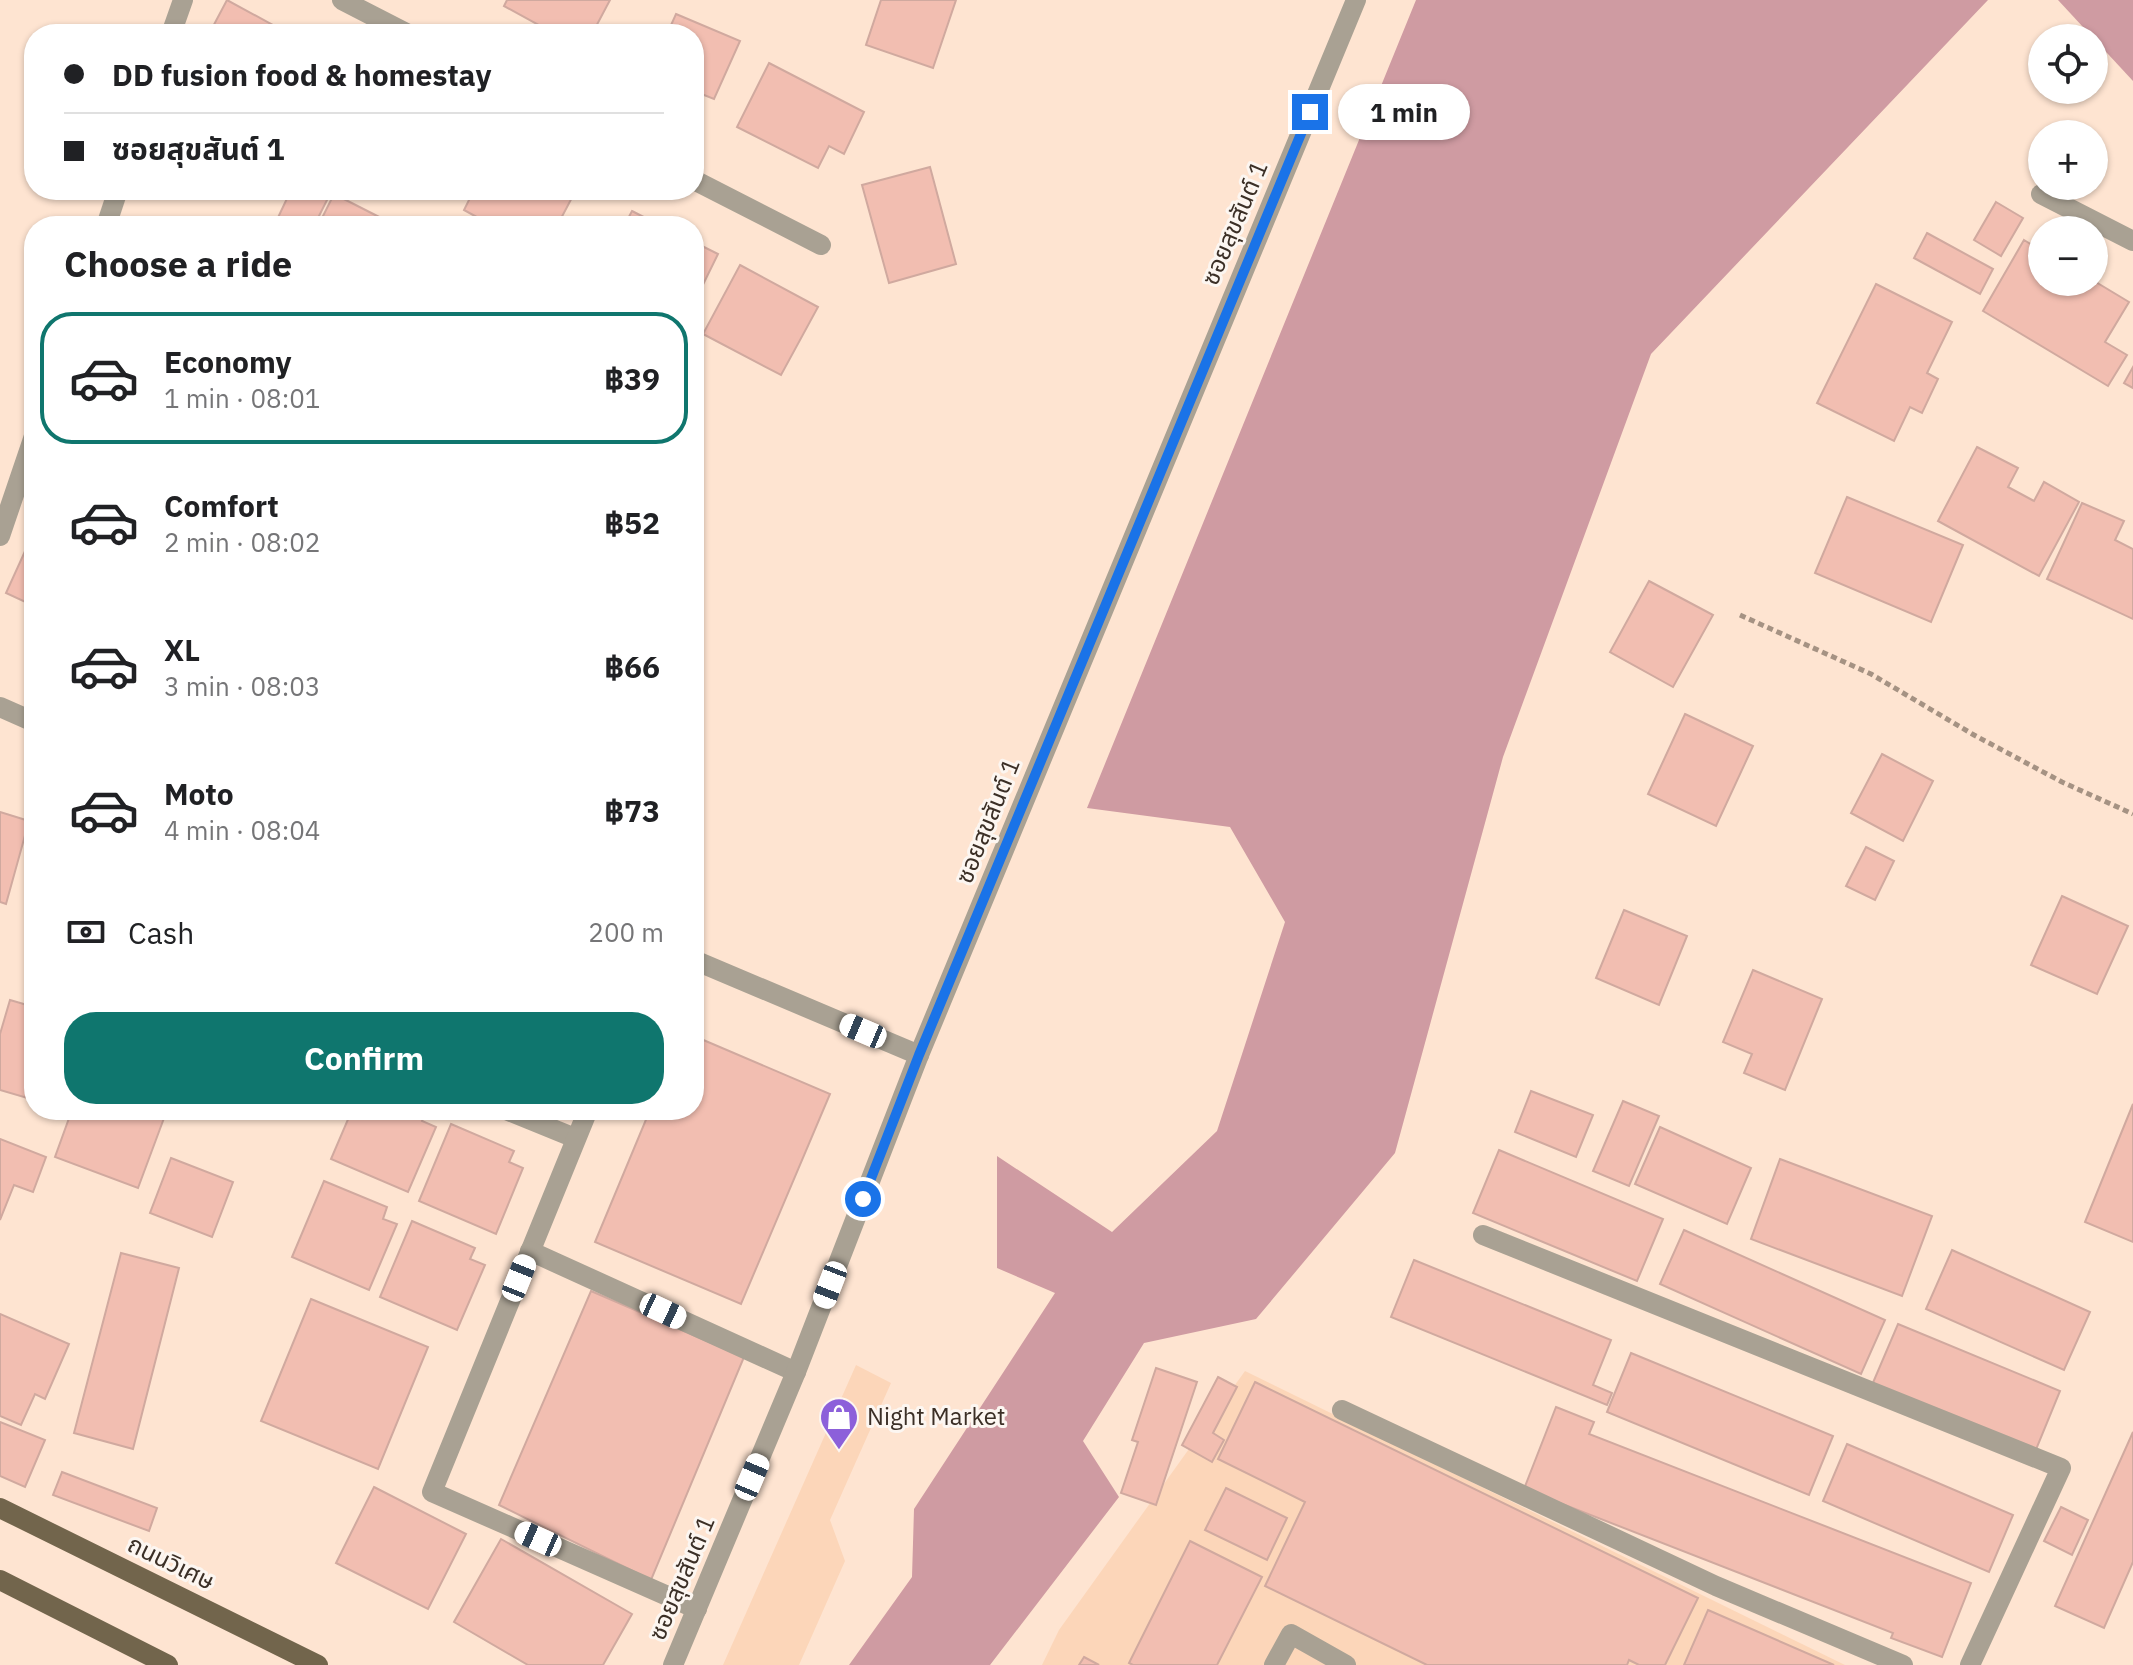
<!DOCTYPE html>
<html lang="en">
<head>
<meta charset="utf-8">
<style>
	body { margin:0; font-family:"IBM Plex Sans","Noto Sans Thai",sans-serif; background:#f6f6f6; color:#202124; height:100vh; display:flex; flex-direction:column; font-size:30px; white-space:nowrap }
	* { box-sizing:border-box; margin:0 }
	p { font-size:26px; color:#757577 }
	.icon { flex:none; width:44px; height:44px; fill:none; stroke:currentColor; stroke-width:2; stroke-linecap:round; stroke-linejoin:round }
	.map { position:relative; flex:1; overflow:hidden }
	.drawer { position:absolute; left:24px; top:216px; width:680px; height:904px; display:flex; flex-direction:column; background:#fff; border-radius:32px; box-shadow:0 2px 6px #0004 }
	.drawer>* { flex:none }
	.top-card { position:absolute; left:24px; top:24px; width:680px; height:176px; border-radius:32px; box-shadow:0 2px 6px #0004; display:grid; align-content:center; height:176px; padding:0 40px; background:#fff }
	.controls { position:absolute; left:2028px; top:24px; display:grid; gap:16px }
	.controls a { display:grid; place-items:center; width:80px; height:80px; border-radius:50%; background:#fff; box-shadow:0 2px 6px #0004; font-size:40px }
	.end { position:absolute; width:36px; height:36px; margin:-18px; border:10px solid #1a73e8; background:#fff; box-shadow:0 0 0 4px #fff }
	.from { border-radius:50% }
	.bubble { position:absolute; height:56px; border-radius:28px; background:#fff; box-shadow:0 2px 6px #0004; font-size:26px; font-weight:800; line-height:56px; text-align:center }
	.car { position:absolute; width:24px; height:48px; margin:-24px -12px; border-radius:10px; box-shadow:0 0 6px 2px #0007; background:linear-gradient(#fff 24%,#345 0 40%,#fff 0 76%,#345 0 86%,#fff 0) }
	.top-card b { display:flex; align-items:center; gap:28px; height:76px; font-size:30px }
	.top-card b+b { border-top:2px solid #e0e0e0 }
	.top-card i { width:20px; height:20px; background:#202124 }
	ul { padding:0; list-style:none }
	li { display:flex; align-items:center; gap:24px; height:132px; margin:0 16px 12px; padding:0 24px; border:4px solid transparent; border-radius:32px }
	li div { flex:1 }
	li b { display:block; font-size:30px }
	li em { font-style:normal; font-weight:800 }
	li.on { border-color:#0f766e }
	li>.icon { width:72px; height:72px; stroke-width:1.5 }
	h2 { padding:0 40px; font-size:36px; line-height:96px }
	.pay { display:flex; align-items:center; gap:20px; height:88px; padding:0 40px; font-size:30px }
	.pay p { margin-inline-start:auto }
	.cta { display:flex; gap:16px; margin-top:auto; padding:16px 40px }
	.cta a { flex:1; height:92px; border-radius:32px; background:#0f766e; color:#fff; font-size:32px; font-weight:800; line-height:92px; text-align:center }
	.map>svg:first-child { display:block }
	.built { fill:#fcd6b9 }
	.forest { fill:#cf9ba2 }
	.building { fill:#f2beb1; stroke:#d0a99f; stroke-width:2 }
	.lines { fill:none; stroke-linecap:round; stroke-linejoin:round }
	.path { stroke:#a59283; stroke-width:5; stroke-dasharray:6 4; stroke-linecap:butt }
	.minor { stroke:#a9a193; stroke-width:20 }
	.major { stroke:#72654c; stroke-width:20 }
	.route { stroke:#1a73e8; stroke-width:10 }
	.labels { text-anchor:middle; stroke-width:6; stroke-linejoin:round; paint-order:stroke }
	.street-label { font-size:24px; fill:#3b2f26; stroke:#fcf6f1 }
	.poi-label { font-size:24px; fill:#3b2f26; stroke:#fcf6f1; text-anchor:start }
</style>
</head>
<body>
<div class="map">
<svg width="2133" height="1665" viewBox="0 0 2133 1665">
	<rect width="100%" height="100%" fill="#fee4d1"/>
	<!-- built -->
	<g class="built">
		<path d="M 856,1365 L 891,1383 L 830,1520 L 845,1561 L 799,1665 L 723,1665 Z"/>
		<path d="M 1245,1371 L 1845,1665 L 1042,1665 L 1059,1630 Z"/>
	</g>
	<!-- forest -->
	<g class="forest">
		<path d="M 1416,0 L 1988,0 L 1651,354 L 1503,757 L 1395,1153 L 1256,1319 L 1144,1343 L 1083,1441 L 1119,1497 L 990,1665 L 849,1665 L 912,1577 L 914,1509 L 1055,1293 L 997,1268 L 997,1156 L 1112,1232 L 1217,1131 L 1285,922 L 1230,827 L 1087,808 Z"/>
		<path d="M 2058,0 L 2133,0 L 2133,81 Z"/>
	</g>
	<!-- building -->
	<g class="building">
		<path d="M 227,0 L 284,31 L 282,34 L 209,34 Z"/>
		<path d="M 507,0 L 610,0 L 592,34 L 555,34 L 504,6 Z"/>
		<path d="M 881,0 L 956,0 L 933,68 L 866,45 Z"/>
		<path d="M 676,14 L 740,41 L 714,99 L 694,91 L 694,34 L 667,34 Z"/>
		<path d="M 769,63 L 864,112 L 844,154 L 829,146 L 818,168 L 737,127 Z"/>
		<path d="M 930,167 L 956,264 L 889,283 L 862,185 Z"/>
		<path d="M 291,190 L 332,190 L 314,226 L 274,226 Z"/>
		<path d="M 431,190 L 451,190 L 448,198 Z"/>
		<path d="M 474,190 L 576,190 L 557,226 L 493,226 L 464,210 Z"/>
		<path d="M 334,194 L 391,223 L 389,226 L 318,226 Z"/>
		<path d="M 1996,202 L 2023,218 L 2001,256 L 1974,240 Z"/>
		<path d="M 632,211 L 661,226 L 624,226 Z"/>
		<path d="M 1927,233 L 1993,269 L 1980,294 L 1914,258 Z"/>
		<path d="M 2024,240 L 2042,251 L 2042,282 L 2094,281 L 2129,302 L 2105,342 L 2127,355 L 2108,386 L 1983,311 Z"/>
		<path d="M 694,242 L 718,254 L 694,303 Z"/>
		<path d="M 740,265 L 818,307 L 781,375 L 703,334 Z"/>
		<path d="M 1876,284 L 1952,322 L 1927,373 L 1938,379 L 1922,413 L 1910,407 L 1894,441 L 1817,403 Z"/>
		<path d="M 2133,367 L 2133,388 L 2124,383 Z"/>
		<path d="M 1977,447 L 2018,468 L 2008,487 L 2034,501 L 2044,482 L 2079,502 L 2039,576 L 1938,521 Z"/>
		<path d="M 1847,497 L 1963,545 L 1931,622 L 1815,573 Z"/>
		<path d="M 2082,503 L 2124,521 L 2115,540 L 2133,549 L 2133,619 L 2047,579 Z"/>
		<path d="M 31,538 L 34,540 L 34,606 L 6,593 Z"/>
		<path d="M 1649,581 L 1713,615 L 1673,687 L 1610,652 Z"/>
		<path d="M 1685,714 L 1753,746 L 1716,826 L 1648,794 Z"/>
		<path d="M 1882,754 L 1933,781 L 1903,841 L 1851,813 Z"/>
		<path d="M 0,812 L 29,821 L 6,904 L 0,902 Z"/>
		<path d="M 1866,847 L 1894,861 L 1875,900 L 1846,886 Z"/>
		<path d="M 2062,896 L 2128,926 L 2097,994 L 2031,965 Z"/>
		<path d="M 1624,910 L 1687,936 L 1659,1005 L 1596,978 Z"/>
		<path d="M 1753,970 L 1822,999 L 1785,1090 L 1744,1073 L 1752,1054 L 1723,1042 Z"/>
		<path d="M 10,1000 L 34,1007 L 34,1100 L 0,1090 L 0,1034 Z"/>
		<path d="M 694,1036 L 830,1094 L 741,1304 L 595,1242 L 650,1110 L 694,1110 Z"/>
		<path d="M 1531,1091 L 1593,1115 L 1576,1157 L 1515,1132 Z"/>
		<path d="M 1623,1101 L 1659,1116 L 1629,1186 L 1593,1171 Z"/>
		<path d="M 2133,1104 L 2133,1242 L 2085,1222 Z"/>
		<path d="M 72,1110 L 167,1110 L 138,1188 L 55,1157 Z"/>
		<path d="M 352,1110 L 426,1110 L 422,1121 L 436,1127 L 408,1192 L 331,1159 Z"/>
		<path d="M 451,1124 L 514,1151 L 509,1162 L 523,1168 L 496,1234 L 419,1201 Z"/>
		<path d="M 1660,1127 L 1751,1168 L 1727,1224 L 1635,1184 Z"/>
		<path d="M 0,1139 L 46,1157 L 33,1192 L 14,1185 L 0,1220 Z"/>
		<path d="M 1499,1150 L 1663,1219 L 1637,1281 L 1473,1213 Z"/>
		<path d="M 171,1158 L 233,1182 L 212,1237 L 150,1213 Z"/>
		<path d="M 1780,1159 L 1932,1216 L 1902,1296 L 1751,1239 Z"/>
		<path d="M 324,1181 L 387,1207 L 383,1219 L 397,1224 L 369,1290 L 292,1257 Z"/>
		<path d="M 412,1221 L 475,1248 L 470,1259 L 485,1265 L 457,1330 L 380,1297 Z"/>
		<path d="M 1684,1230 L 1885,1320 L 1861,1374 L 1660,1284 Z"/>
		<path d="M 1952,1250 L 2090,1312 L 2064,1370 L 1926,1309 Z"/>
		<path d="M 121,1253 L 179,1268 L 133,1449 L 74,1433 Z"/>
		<path d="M 1414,1260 L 1611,1340 L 1593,1385 L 1612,1393 L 1607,1405 L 1391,1317 Z"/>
		<path d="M 591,1291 L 744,1357 L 651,1580 L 499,1505 Z"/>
		<path d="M 311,1299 L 428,1347 L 378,1469 L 261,1421 Z"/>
		<path d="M 0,1314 L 69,1344 L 45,1399 L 35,1394 L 21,1425 L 0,1416 Z"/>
		<path d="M 1898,1324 L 2060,1391 L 2035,1452 L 1872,1385 Z"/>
		<path d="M 1631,1353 L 1833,1436 L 1809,1495 L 1607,1412 Z"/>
		<path d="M 1156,1368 L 1197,1382 L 1156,1505 L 1121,1493 L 1138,1442 L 1132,1440 Z"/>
		<path d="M 1218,1377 L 1237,1387 L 1213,1433 L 1224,1440 L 1212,1462 L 1182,1445 Z"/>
		<path d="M 1255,1382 L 1698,1598 L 1665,1665 L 1639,1665 L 1629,1660 L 1627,1665 L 1427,1665 L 1265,1586 L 1305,1502 L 1218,1459 Z"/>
		<path d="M 1556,1407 L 1594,1422 L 1589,1434 L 1971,1583 L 1942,1657 L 1891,1638 L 1893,1633 L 1524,1489 Z"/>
		<path d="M 0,1422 L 45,1440 L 25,1487 L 0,1476 Z"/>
		<path d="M 2133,1432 L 2133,1562 L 2104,1628 L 2055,1606 Z"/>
		<path d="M 1847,1444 L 2013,1515 L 1989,1572 L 1823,1501 Z"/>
		<path d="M 62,1472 L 157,1508 L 149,1531 L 53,1495 Z"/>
		<path d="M 374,1487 L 466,1534 L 428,1609 L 336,1563 Z"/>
		<path d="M 1226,1488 L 1287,1518 L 1267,1560 L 1205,1530 Z"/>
		<path d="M 2061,1507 L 2088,1520 L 2072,1555 L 2044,1541 Z"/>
		<path d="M 501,1539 L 632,1614 L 603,1665 L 528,1665 L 454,1622 Z"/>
		<path d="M 1190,1541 L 1262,1577 L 1217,1665 L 1133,1665 L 1129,1663 Z"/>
		<path d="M 1708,1610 L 1834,1665 L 1684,1665 Z"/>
		<path d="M 1084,1657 L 1099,1665 L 1079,1665 Z"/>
	</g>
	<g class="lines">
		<!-- path -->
		<path class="path" d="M 1740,615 L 1871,674 L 1974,735 L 2062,782 L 2133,814"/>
		<!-- minor -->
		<g class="minor">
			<path d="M 342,0 L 408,34"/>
			<path d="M 171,34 L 183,0"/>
			<path d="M 694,180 L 821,245"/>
			<path d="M 2041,194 L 2133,241"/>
			<path d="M 106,226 L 118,190"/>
			<path d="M 0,536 L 34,436"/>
			<path d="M 0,707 L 34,722"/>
			<path d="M 694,960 L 919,1055"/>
			<path d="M 506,1110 L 575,1138"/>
			<path d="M 588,1110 L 432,1492 L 697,1609"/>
			<path d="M 1483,1235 L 2061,1468 L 1970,1665"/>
			<path d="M 530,1251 L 796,1372"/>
			<path d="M 1342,1410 L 1716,1586 L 1903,1665"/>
			<path d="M 673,1665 L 796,1372 L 919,1055 L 1356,0"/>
			<path d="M 1274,1665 L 1291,1634 L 1346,1665"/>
		</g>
		<!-- major -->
		<g class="major">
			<path d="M 0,1508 L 318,1665"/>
			<path d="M 0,1580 L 168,1665"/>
		</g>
	</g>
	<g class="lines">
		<!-- route -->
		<path class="route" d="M 863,1199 L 919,1055 L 1310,112"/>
	</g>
	<!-- icons -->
	<defs>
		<symbol id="shop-pin" viewBox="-11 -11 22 30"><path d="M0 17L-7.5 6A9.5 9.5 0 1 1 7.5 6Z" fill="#8c60da" stroke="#fcf6f1"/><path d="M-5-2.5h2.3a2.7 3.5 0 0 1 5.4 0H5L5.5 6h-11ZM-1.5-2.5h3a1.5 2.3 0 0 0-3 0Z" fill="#fff"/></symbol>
	</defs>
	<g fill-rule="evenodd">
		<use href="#shop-pin" x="817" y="1395" width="44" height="60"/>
	</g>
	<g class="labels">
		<!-- street labels -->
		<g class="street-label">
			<text transform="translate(1235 223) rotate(-67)" y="8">ซอยสุขสันต์ 1</text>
			<text transform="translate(988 821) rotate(-68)" y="8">ซอยสุขสันต์ 1</text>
			<text transform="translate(171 1563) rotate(26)" y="8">ถนนวิเศษ</text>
			<text transform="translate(682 1578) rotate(-67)" y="8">ซอยสุขสันต์ 1</text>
		</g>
		<!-- poi labels -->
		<g class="poi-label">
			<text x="867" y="1425">Night Market</text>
		</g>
	</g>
</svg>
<div class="controls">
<a><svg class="icon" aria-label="locate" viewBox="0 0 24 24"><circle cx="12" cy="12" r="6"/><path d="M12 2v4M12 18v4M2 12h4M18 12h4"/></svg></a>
<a>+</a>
<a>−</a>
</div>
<i class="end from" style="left:863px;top:1199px"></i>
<i class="end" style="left:1310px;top:112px"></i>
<div class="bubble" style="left:1338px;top:84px;width:132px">1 min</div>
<i class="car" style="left:863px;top:1031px;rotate:293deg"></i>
<i class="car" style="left:519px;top:1278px;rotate:22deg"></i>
<i class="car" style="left:830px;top:1285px;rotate:201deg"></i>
<i class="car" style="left:663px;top:1311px;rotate:115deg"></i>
<i class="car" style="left:752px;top:1477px;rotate:23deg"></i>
<i class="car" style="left:538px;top:1539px;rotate:294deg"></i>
<div class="top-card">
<b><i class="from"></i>DD fusion food &amp; homestay</b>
<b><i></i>ซอยสุขสันต์ 1</b>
</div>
<section class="drawer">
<h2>Choose a ride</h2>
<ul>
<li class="on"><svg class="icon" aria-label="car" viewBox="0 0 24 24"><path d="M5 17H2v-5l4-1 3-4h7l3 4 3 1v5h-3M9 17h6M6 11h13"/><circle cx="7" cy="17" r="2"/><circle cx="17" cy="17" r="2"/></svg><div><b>Economy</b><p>1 min · 08:01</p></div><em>฿39</em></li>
<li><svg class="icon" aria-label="car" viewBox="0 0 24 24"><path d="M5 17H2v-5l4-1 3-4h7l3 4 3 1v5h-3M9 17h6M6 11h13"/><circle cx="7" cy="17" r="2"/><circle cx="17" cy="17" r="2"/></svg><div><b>Comfort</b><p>2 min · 08:02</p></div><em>฿52</em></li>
<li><svg class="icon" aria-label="car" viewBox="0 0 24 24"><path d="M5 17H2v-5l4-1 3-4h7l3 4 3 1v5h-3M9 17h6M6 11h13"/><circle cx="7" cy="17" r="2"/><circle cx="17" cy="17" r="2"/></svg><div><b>XL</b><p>3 min · 08:03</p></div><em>฿66</em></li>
<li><svg class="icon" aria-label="car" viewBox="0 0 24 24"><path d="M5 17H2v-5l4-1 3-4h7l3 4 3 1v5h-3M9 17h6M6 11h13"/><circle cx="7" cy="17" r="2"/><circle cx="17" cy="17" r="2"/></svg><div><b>Moto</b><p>4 min · 08:04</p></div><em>฿73</em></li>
</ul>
<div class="pay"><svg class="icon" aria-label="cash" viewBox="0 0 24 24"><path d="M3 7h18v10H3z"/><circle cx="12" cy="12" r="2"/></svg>Cash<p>200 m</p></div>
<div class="cta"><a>Confirm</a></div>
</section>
</div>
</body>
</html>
